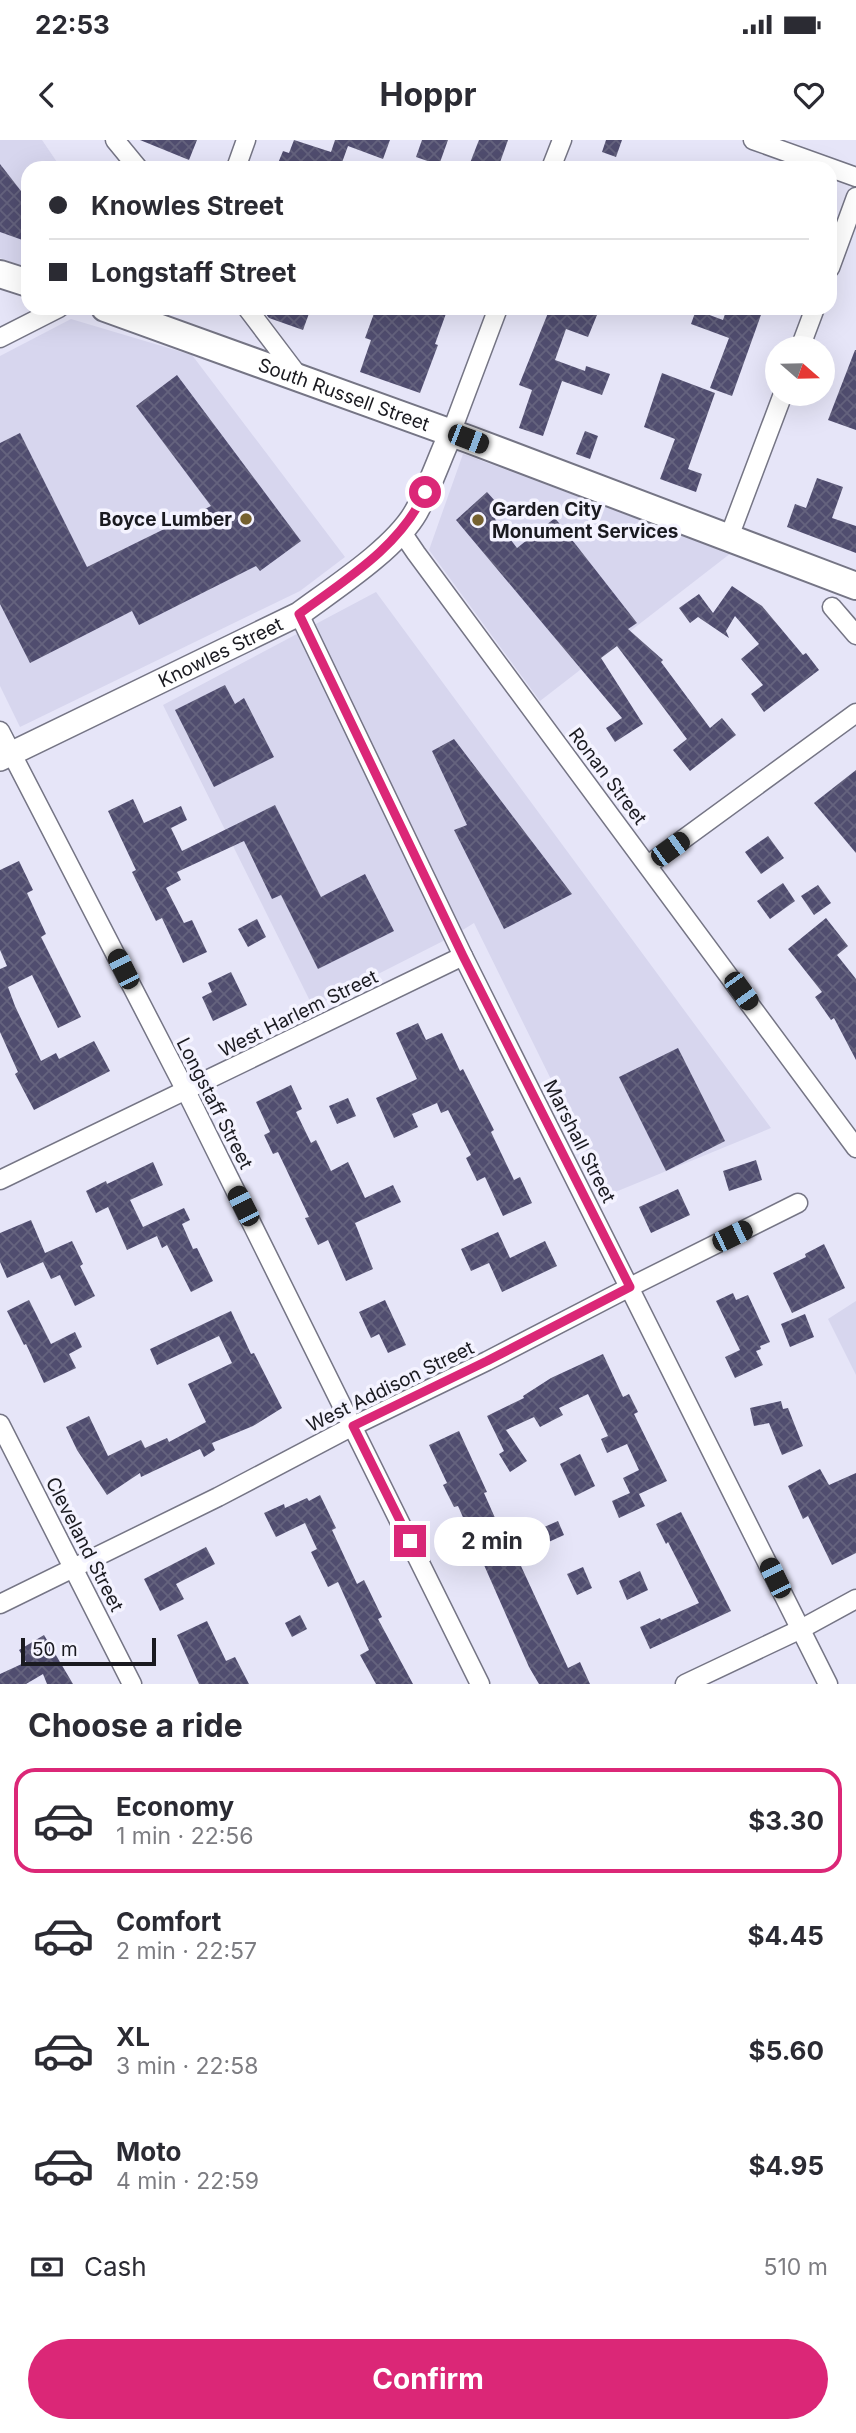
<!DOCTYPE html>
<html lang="en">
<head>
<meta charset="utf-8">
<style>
	body { margin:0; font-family:Inter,sans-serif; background:#f2f2f3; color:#2b2b33; height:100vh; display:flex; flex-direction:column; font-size:26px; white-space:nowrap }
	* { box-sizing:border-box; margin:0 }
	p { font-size:23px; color:#7c7c81 }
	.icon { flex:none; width:38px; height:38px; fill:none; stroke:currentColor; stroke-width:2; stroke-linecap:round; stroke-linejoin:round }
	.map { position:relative; height:1544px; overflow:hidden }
	.drawer { display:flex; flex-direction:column; background:#fff; flex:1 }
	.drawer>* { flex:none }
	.top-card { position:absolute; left:21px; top:21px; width:816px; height:154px; border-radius:21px; box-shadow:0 7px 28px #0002; display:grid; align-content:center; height:154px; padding:0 28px; background:#fff }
	.needle { width:46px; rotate:110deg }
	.tools { position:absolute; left:765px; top:196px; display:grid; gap:14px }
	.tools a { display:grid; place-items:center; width:70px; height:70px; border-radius:50%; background:#fff; box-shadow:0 7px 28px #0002; font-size:35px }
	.scale { position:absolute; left:21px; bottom:18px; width:135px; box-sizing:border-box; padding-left:7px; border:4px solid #1a1a20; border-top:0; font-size:19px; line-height:24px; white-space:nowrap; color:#1a1a20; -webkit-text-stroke:5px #f4f3ff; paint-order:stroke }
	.end { position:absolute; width:32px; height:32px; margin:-16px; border:9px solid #db2777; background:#fff; box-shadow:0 0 0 4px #fff }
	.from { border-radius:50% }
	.bubble { position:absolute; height:49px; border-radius:24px; background:#fff; box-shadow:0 7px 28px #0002; font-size:23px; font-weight:700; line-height:49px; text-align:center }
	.car { position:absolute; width:21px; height:42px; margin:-21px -10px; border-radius:9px; box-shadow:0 0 5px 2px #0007; background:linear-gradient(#222 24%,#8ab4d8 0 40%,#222 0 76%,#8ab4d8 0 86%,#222 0) }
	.top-card b { display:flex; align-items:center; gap:24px; height:66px; font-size:26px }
	.top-card b+b { border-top:2px solid #e1e1e2 }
	.top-card i { width:18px; height:18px; background:#2b2b33 }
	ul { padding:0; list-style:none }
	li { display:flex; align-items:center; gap:21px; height:105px; margin:0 14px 10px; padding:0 14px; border:4px solid transparent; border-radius:21px }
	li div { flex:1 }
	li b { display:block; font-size:26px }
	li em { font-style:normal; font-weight:700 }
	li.on { border-color:#db2777 }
	li>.icon { width:63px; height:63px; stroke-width:1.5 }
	h2 { padding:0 28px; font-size:32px; line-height:84px }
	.pay { display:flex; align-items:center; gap:18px; height:77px; padding:0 28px; font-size:26px }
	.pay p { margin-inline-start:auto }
	.button { display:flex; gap:14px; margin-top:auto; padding:14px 28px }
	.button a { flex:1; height:80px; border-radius:42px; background:#db2777; color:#fff; font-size:28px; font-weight:700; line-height:80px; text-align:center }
	.status { display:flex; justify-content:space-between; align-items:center; height:49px; padding:0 35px; background:#fff; direction:ltr }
	.status svg { height:19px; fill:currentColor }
	header { display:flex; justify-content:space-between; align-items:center; height:91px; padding:0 28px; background:#fff; font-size:32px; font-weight:700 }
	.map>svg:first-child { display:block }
	.built { fill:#d7d6ee }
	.building { fill:url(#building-cross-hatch) }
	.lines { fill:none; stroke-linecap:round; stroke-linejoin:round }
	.minor-casing { stroke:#757585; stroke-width:21 }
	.tertiary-casing { stroke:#757585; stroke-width:26 }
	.secondary-casing { stroke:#757585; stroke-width:30 }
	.minor { stroke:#fff; stroke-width:18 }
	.tertiary { stroke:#fff; stroke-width:23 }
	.secondary { stroke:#fff; stroke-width:26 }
	.route { stroke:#db2777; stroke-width:9 }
	.poi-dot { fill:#756130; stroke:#f4f3ff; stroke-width:2.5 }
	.labels { text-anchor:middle; stroke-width:7; stroke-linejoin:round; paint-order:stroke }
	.street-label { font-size:19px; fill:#1a1a20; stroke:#f4f3ff }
	.poi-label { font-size:19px; font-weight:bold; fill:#1a1a20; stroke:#f4f3ff; text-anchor:start }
</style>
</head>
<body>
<div class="status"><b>22:53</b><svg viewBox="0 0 49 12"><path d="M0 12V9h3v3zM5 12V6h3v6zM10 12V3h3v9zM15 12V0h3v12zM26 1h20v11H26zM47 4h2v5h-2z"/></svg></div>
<header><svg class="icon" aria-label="back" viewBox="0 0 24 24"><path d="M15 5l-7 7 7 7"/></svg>Hoppr<svg class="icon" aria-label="heart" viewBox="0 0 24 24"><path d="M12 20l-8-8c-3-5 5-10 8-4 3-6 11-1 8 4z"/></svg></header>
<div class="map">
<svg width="856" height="1544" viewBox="0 0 856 1544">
	<defs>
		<pattern id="building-cross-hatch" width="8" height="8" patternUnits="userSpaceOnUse" patternTransform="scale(1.75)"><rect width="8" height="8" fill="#504d6f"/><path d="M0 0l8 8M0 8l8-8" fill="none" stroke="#65637e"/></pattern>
	</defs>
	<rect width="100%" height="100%" fill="#e6e5f8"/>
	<!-- built -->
	<g class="built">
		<path d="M 0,0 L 42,0 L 61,28 L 28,28 L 28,128 L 0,118 Z"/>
		<path d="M 71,179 L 192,215 L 345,417 L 300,451 L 20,587 L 0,546 L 0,216 Z"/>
		<path d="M 463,314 L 731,413 L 540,561 L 429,410 Z"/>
		<path d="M 376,452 L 771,988 L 608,1055 L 474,783 L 453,796 L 313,867 L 163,565 Z"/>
		<path d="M 856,1161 L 856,1235 L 828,1179 Z"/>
	</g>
	<!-- building -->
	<g class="building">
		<path d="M 140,0 L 197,0 L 189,20 Z"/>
		<path d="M 294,0 L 331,12 L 335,0 L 390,0 L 383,19 L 348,6 L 340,28 L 276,28 L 283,11 L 289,13 Z"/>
		<path d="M 422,0 L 448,0 L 439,25 L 416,17 Z"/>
		<path d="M 479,0 L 508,0 L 498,28 L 468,28 Z"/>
		<path d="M 606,0 L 622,0 L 616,17 L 602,12 Z"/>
		<path d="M 0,24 L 28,60 L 28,102 L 0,92 Z"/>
		<path d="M 261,168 L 311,168 L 303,190 L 269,178 Z"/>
		<path d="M 376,168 L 448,168 L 435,204 L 438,205 L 420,253 L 360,232 L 371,200 L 365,198 Z"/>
		<path d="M 550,168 L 579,168 L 597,175 L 588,197 L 566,189 L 555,220 L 585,231 L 586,226 L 610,234 L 602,255 L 562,241 L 543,296 L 519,288 L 532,250 L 519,245 Z"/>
		<path d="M 727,168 L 750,168 L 762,172 L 732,256 L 710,248 L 729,198 L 691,184 L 696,170 L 723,180 Z"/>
		<path d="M 855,210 L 856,210 L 856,290 L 828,280 Z"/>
		<path d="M 662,233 L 715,253 L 688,329 L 702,334 L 696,352 L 660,339 L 675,299 L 644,287 Z"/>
		<path d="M 177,235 L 301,401 L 260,431 L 256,426 L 139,485 L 132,471 L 30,523 L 0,464 L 0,303 L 20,293 L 87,427 L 211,366 L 136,266 Z"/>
		<path d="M 585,291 L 598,296 L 590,319 L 576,314 Z"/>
		<path d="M 817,338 L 843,347 L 832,378 L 856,386 L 856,413 L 787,387 L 795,364 L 806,368 Z"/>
		<path d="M 487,352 L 504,371 L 495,379 L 517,408 L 555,378 L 637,483 L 628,489 L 663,520 L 661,522 L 710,588 L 722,578 L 736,595 L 690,631 L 673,610 L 687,599 L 617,506 L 601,518 L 643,584 L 615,602 L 606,588 L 622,578 L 456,380 Z"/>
		<path d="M 732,446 L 762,466 L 803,515 L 806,513 L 819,530 L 764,572 L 751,554 L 763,545 L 741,519 L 759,504 L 735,476 L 726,491 L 729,498 L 698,477 L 690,483 L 679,468 L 699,454 L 713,473 Z"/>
		<path d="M 225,545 L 235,564 L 244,558 L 274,617 L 214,647 L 175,570 Z"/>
		<path d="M 454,599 L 572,754 L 504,789 L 454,690 L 467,685 L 432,611 Z"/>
		<path d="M 856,630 L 856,713 L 814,663 Z"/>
		<path d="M 133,659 L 144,683 L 181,666 L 187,680 L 171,688 L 182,711 L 275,665 L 321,757 L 365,734 L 394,791 L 318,829 L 281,755 L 272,759 L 244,701 L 177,732 L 181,740 L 166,748 L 184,783 L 192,780 L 207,812 L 183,823 L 162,778 L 156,781 L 132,732 L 136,730 L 108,671 Z"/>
		<path d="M 768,696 L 784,718 L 761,734 L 745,712 Z"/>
		<path d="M 19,721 L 33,750 L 27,753 L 46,794 L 41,797 L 81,877 L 58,888 L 32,835 L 8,847 L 15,866 L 41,921 L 56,913 L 59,919 L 94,901 L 110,931 L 34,970 L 15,934 L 18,932 L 0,892 L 0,829 L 7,826 L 0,810 L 0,730 Z"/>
		<path d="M 783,743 L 795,761 L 770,779 L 757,761 Z"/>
		<path d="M 818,745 L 831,763 L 814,775 L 801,756 Z"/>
		<path d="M 826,778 L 848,806 L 837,815 L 856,839 L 856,920 L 834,878 L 831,880 L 815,857 L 822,852 L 788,809 Z"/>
		<path d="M 257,779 L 266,797 L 248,807 L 238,789 Z"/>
		<path d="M 231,832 L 247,865 L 213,881 L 202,857 L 212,852 L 208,843 Z"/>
		<path d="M 418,883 L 426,900 L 442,893 L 460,931 L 463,929 L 494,990 L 491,992 L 514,1040 L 520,1037 L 532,1063 L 503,1076 L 485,1037 L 477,1041 L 466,1018 L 471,1015 L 448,970 L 441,973 L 437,963 L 412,974 L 418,987 L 394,998 L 376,958 L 417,939 L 396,893 Z"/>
		<path d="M 678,908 L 725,1001 L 666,1031 L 619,937 Z"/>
		<path d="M 291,945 L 302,969 L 296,972 L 311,1003 L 316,1000 L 331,1031 L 348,1022 L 365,1058 L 393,1045 L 401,1062 L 355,1083 L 373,1129 L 346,1141 L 328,1100 L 318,1105 L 305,1078 L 309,1077 L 278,1012 L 273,1014 L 264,995 L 270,992 L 256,962 Z"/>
		<path d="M 348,958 L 356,976 L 337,984 L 329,966 Z"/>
		<path d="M 756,1020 L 762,1040 L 729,1051 L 723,1031 Z"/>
		<path d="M 153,1022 L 163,1045 L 130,1060 L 143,1087 L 184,1068 L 190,1080 L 182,1084 L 193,1109 L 197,1108 L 213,1141 L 191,1152 L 167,1105 L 162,1108 L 157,1096 L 127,1110 L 108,1067 L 96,1073 L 86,1051 L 106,1041 L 107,1044 Z"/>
		<path d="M 678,1049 L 690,1075 L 651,1093 L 639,1067 Z"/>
		<path d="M 31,1080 L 45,1113 L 72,1101 L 83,1124 L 80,1126 L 95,1156 L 75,1166 L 60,1135 L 51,1139 L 43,1122 L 7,1138 L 0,1122 L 0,1093 Z"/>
		<path d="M 498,1092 L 510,1118 L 545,1101 L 557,1126 L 502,1152 L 489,1123 L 471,1131 L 461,1109 Z"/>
		<path d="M 824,1104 L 845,1148 L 792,1173 L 773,1133 L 806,1117 L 805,1114 Z"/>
		<path d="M 733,1153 L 736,1160 L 748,1155 L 770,1202 L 760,1206 L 761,1209 L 756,1211 L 763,1225 L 735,1238 L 725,1217 L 740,1210 L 716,1161 Z"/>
		<path d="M 29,1160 L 51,1204 L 75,1192 L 82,1207 L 69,1214 L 76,1228 L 44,1243 L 26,1204 L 24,1205 L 7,1171 Z"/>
		<path d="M 385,1160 L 406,1205 L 388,1213 L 379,1194 L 371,1198 L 359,1172 Z"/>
		<path d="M 231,1171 L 251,1214 L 254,1213 L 282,1268 L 253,1286 L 212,1303 L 215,1310 L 204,1317 L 200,1309 L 141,1337 L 140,1333 L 107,1355 L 77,1310 L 66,1287 L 89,1276 L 108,1316 L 141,1300 L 145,1308 L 167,1298 L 169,1302 L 206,1282 L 188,1244 L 232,1223 L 219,1196 L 157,1225 L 150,1209 Z"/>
		<path d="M 805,1174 L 814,1197 L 790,1207 L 781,1184 Z"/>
		<path d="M 603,1214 L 623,1257 L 629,1254 L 638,1272 L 634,1274 L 667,1341 L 639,1354 L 645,1366 L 619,1378 L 612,1361 L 630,1353 L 623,1338 L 639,1330 L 627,1304 L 607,1313 L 601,1299 L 608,1296 L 588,1254 L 559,1268 L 563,1275 L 540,1287 L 534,1277 L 506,1290 L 527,1321 L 510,1332 L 499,1314 L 504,1311 L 487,1276 L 524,1258 L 523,1256 L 551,1238 Z"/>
		<path d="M 781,1261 L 783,1269 L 788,1268 L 803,1306 L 782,1315 L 769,1283 L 754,1286 L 750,1268 Z"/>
		<path d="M 459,1291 L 487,1352 L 484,1353 L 511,1414 L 515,1413 L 568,1528 L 580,1522 L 590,1544 L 539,1544 L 529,1527 L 458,1366 L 454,1367 L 443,1345 L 447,1343 L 429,1305 Z"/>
		<path d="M 580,1314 L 595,1346 L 575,1356 L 560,1324 Z"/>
		<path d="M 820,1329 L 829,1345 L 856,1333 L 856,1413 L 832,1425 L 808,1376 L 803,1379 L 788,1346 Z"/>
		<path d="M 320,1355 L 336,1388 L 332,1390 L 357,1444 L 364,1440 L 382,1477 L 378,1479 L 413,1544 L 376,1544 L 360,1515 L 369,1510 L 338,1442 L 328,1447 L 311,1412 L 317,1409 L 305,1383 L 276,1397 L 264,1373 L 284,1364 L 285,1368 L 307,1358 L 309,1361 Z"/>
		<path d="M 681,1372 L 731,1471 L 650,1509 L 640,1487 L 660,1478 L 661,1480 L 699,1463 L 668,1402 L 666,1404 L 656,1384 Z"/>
		<path d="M 558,1381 L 564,1395 L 542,1405 L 535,1391 Z"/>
		<path d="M 206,1407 L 215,1424 L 176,1444 L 184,1459 L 160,1471 L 144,1439 Z"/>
		<path d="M 583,1427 L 592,1448 L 577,1455 L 567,1434 Z"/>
		<path d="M 640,1431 L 648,1450 L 627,1460 L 619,1441 Z"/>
		<path d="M 300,1475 L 307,1489 L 292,1497 L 285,1483 Z"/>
		<path d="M 207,1481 L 226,1521 L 235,1517 L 249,1544 L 199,1544 L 177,1495 Z"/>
		<path d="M 44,1495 L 73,1544 L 47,1544 L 43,1534 L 26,1544 L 0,1544 L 0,1534 L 26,1522 L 19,1510 Z"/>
	</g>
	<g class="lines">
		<defs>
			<g id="minor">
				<path d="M 115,0 L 138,28"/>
				<path d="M 753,0 L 856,37"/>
				<path d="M 236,28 L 246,0"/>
				<path d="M 551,28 L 562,0"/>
				<path d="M 830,128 L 856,57"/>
				<path d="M 247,168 L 300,238"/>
				<path d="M 0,198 L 59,168"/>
				<path d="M 800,208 L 815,168"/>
				<path d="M 451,293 L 498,168"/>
				<path d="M 401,391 L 416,413 L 856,1008"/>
				<path d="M 729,397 L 783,254"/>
				<path d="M 832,467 L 856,495"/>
				<path d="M 299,474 L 463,816 L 828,1544"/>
				<path d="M 0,591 L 186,951 L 480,1544"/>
				<path d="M 648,725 L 856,573"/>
				<path d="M 0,1040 L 463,816"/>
				<path d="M 0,1284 L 132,1544"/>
				<path d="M 0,1464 L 218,1357 L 353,1286 L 487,1221 L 630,1147 L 798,1063"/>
				<path d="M 685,1544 L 801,1489 L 856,1459"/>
			</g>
			<g id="tertiary">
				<path id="s1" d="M 0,619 L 299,474 C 334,448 395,409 416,372 C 430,347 439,319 451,293"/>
			</g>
			<g id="secondary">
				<path d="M 0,134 L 28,143"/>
				<path id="s2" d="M 105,168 L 468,299 L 856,446"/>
			</g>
		</defs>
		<!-- minor casing -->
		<use href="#minor" class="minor-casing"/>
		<!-- tertiary casing -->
		<use href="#tertiary" class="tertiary-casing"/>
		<!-- secondary casing -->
		<use href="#secondary" class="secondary-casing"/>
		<!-- minor -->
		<use href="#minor" class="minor"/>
		<!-- tertiary -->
		<use href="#tertiary" class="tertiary"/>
		<!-- secondary -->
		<use href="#secondary" class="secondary"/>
	</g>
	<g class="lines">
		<!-- route -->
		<path class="route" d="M 410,1401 L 353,1286 L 487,1221 L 630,1147 L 463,816 L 299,474 C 345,440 401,406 425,352"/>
	</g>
	<!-- markers -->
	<g class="poi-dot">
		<circle cx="246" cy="379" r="7"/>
		<circle cx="478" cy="380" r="7"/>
	</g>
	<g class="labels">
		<!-- street labels -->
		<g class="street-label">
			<text dy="7" stroke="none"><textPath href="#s2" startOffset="254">South Russell Street</textPath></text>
			<text dy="7" stroke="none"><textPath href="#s1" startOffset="245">Knowles Street</textPath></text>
			<text transform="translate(608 636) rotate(53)" y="7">Ronan Street</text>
			<text transform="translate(298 873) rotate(-26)" y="7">West Harlem Street</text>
			<text transform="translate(215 963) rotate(63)" y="7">Longstaff Street</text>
			<text transform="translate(580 1001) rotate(63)" y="7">Marshall Street</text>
			<text transform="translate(390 1246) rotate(-26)" y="7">West Addison Street</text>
			<text transform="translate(85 1404) rotate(63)" y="7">Cleveland Street</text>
		</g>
		<!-- poi labels -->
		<g class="poi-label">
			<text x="492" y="376">Garden City<tspan x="492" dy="22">Monument Services</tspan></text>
			<text x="232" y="386" text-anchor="end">Boyce Lumber</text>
		</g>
	</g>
</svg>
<div class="tools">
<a><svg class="needle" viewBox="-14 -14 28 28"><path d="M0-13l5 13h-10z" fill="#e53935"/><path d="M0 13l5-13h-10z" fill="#7c7c81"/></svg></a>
</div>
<div class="scale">50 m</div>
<i class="end from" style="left:425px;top:352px"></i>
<i class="end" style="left:410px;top:1401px"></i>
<div class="bubble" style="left:434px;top:1377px;width:116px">2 min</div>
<i class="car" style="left:468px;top:299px;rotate:111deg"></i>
<i class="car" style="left:670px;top:709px;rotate:54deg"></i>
<i class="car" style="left:123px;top:829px;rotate:333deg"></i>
<i class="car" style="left:741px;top:851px;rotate:144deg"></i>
<i class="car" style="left:243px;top:1066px;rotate:333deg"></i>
<i class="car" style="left:732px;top:1096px;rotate:64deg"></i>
<i class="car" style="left:775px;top:1438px;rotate:334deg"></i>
<div class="top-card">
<b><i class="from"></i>Knowles Street</b>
<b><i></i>Longstaff Street</b>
</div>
</div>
<section class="drawer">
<h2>Choose a ride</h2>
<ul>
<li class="on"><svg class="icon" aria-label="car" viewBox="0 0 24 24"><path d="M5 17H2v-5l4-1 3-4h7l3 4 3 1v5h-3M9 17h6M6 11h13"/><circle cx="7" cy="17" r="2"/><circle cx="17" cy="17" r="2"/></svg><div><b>Economy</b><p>1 min · 22:56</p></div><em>$3.30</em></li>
<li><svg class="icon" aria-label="car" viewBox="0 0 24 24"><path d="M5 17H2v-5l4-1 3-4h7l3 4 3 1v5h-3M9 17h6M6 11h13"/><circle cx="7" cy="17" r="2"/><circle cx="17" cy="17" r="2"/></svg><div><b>Comfort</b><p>2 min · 22:57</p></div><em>$4.45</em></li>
<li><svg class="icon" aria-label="car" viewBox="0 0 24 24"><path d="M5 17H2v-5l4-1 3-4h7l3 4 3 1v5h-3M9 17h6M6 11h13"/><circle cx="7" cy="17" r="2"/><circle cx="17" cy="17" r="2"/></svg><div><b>XL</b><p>3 min · 22:58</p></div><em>$5.60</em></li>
<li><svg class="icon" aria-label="car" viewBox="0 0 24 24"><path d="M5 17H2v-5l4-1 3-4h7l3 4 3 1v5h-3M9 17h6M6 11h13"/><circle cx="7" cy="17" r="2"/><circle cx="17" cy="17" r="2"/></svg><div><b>Moto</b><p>4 min · 22:59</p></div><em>$4.95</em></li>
</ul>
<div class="pay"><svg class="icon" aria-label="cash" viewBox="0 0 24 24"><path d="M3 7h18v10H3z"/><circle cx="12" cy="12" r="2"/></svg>Cash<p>510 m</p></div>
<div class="button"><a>Confirm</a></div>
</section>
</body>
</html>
